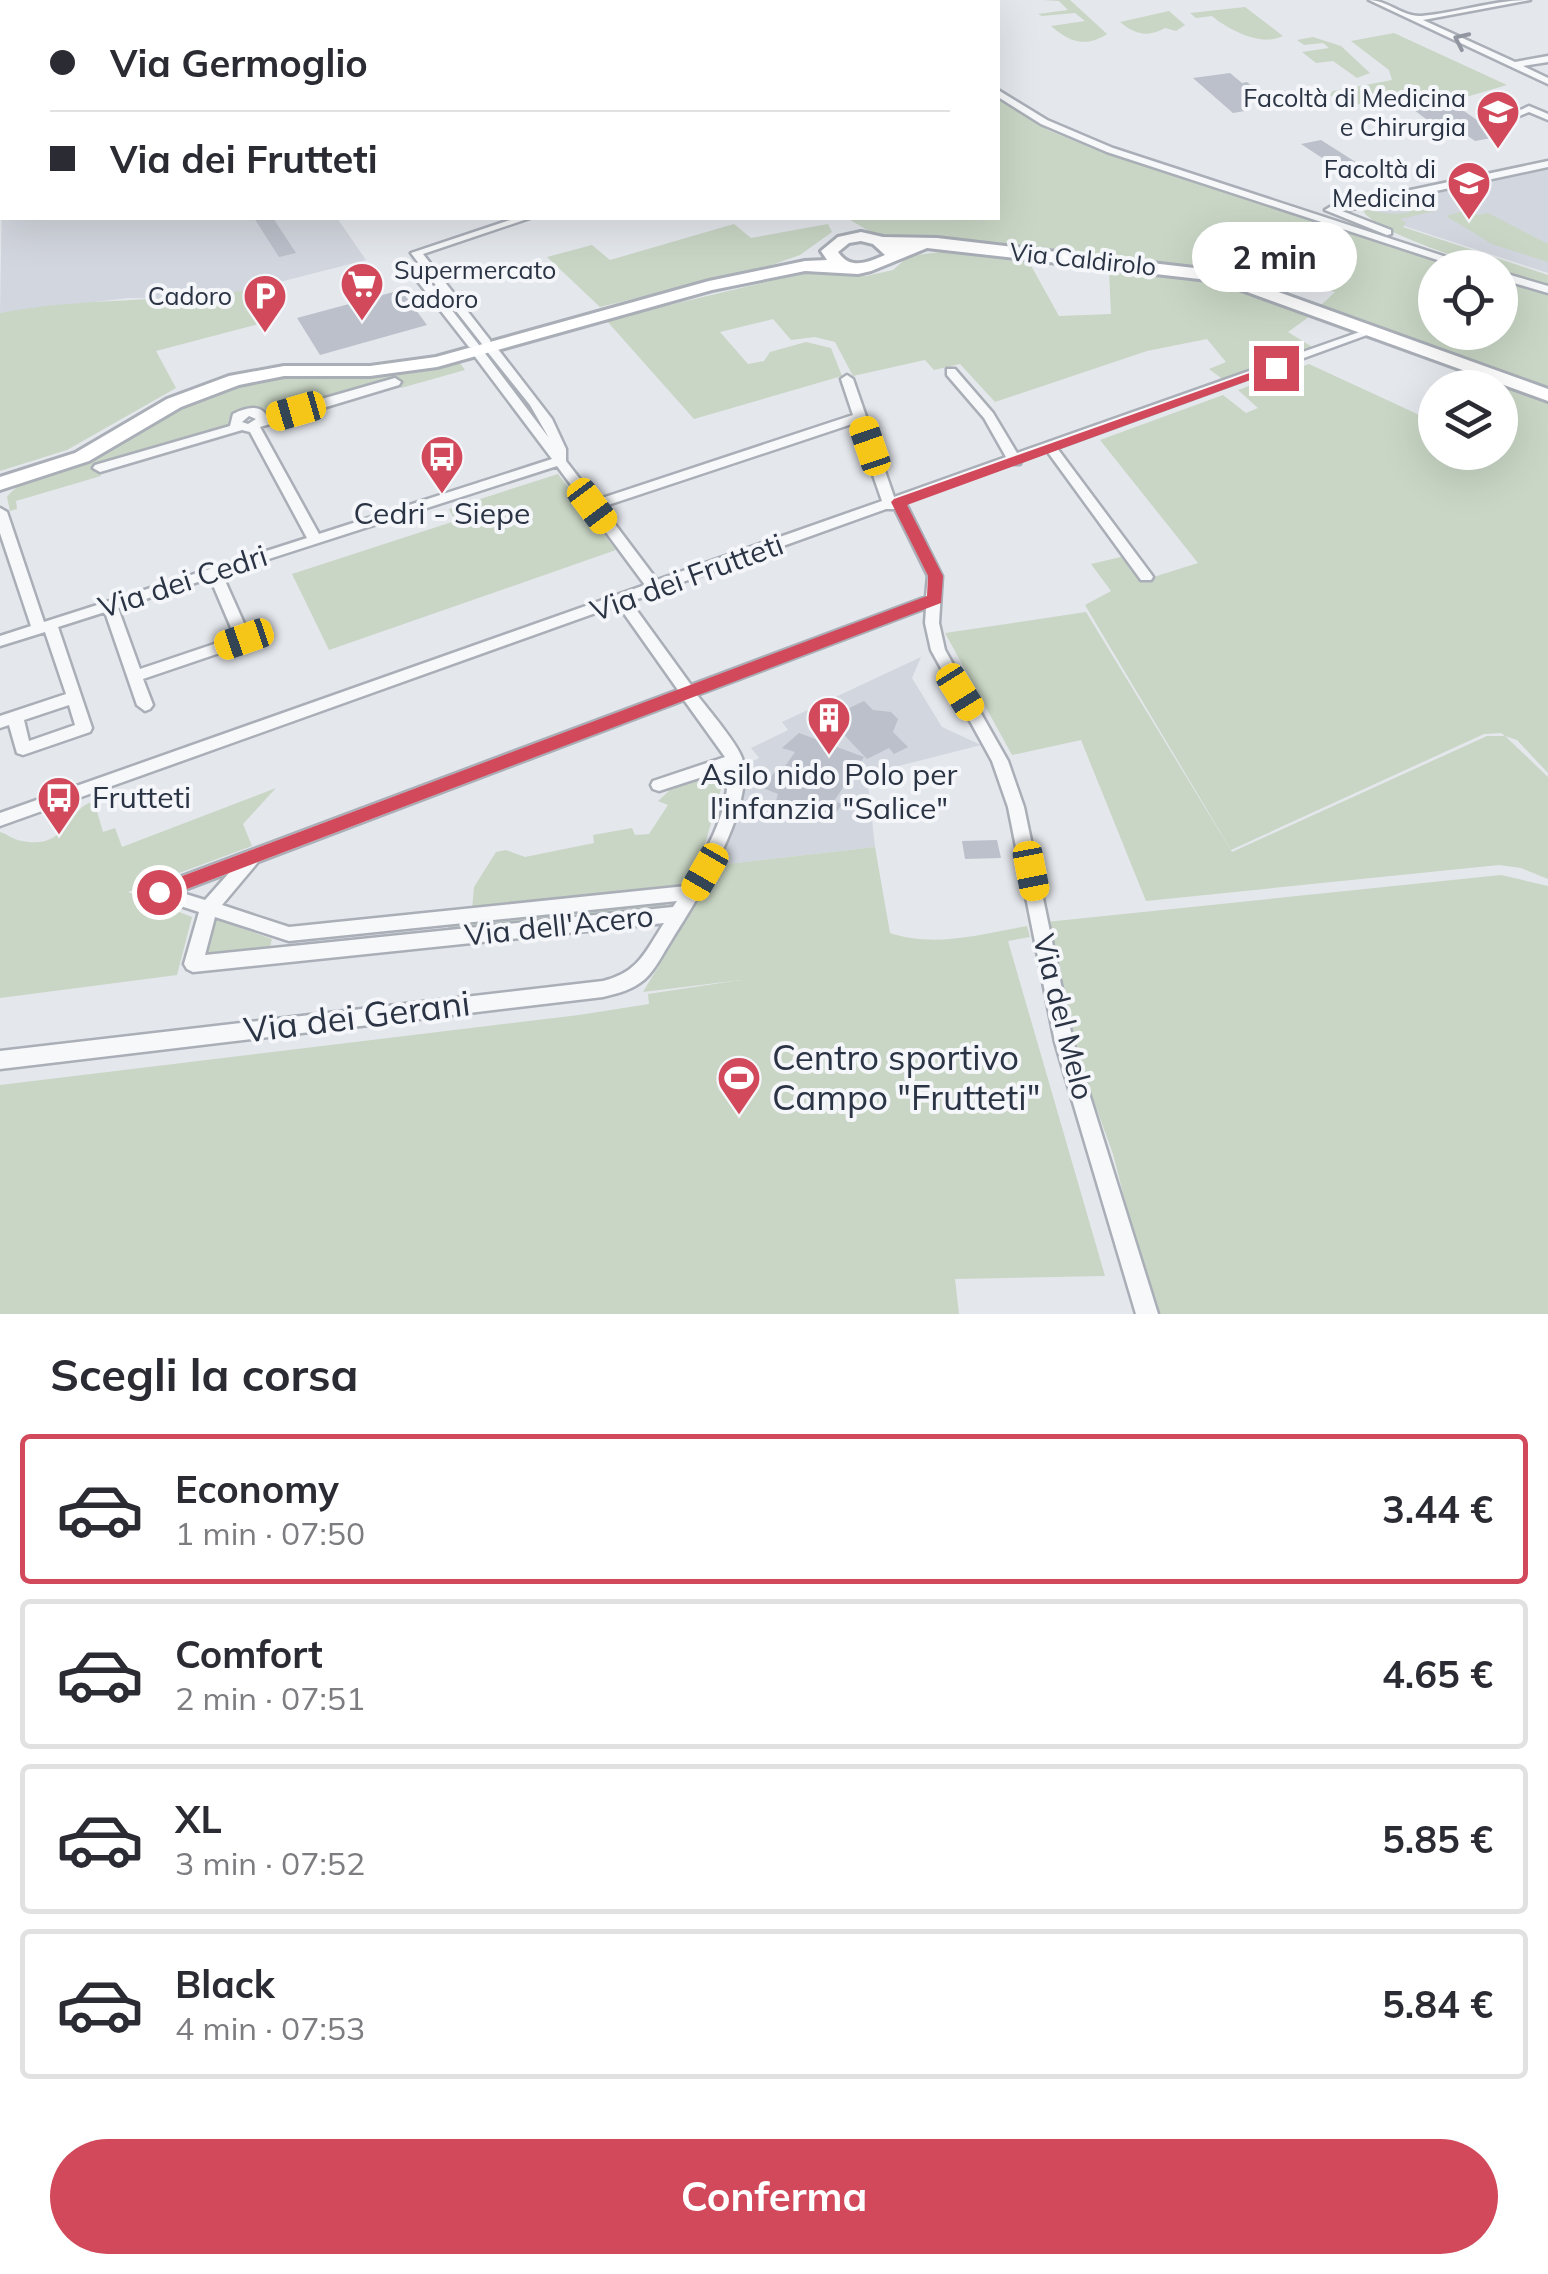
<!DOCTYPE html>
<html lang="it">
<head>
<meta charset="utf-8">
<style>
	body { margin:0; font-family:Mulish,sans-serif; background:#f7f7f7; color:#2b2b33; height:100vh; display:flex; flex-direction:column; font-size:38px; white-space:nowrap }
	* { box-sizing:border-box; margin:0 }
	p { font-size:32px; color:#7c7c81 }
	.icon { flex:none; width:55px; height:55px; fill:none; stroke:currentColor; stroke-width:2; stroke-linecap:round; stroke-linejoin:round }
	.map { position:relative; height:1314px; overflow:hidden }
	.side { display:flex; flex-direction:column; background:#fff; flex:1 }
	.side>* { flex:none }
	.banner { position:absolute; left:0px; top:0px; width:1000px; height:220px; box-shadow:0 10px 40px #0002; display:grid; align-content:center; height:220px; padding:0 50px; background:#fff }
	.buttons { position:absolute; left:1418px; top:250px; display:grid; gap:20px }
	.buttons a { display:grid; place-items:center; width:100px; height:100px; border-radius:50%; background:#fff; box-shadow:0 10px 40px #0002; font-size:50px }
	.end { position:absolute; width:45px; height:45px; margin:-22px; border:12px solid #d1495b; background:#fff; box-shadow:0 0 0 5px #fff }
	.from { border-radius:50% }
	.bubble { position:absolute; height:70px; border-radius:35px; background:#fff; box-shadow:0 10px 40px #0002; font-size:32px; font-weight:700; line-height:70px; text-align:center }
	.car { position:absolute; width:30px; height:60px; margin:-30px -15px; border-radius:12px; box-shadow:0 0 8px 2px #0007; background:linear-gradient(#f5c518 24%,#345 0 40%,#f5c518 0 76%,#345 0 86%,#f5c518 0) }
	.banner b { display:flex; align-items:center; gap:35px; height:95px; font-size:38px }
	.banner b+b { border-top:2px solid #e1e1e2 }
	.banner i { width:25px; height:25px; background:#2b2b33 }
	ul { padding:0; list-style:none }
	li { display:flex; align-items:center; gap:30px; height:150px; margin:0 20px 15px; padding:0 30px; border:5px solid #e1e1e2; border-radius:10px }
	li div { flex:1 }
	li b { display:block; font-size:38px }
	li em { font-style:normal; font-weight:700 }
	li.on { border-color:#d1495b }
	li>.icon { width:90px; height:90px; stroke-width:1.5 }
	h2 { padding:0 50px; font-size:45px; line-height:120px }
	.button { display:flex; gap:20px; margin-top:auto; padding:20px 50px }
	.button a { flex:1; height:115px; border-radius:60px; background:#d1495b; color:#fff; font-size:40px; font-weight:700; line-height:115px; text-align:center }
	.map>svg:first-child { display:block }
	.built { fill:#d2d6de }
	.green { fill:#c9d6c5 }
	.building { fill:#bbc0ca }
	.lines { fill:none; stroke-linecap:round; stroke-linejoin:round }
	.street-casing { stroke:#a9aeb7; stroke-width:5 }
	.secondary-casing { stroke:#a9aeb7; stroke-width:6 }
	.street { fill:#f7f8fa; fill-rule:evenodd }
	.secondary { fill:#fff; fill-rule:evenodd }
	.oneway { stroke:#9196a0 }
	.route { fill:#d1495b }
	.labels { text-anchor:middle; stroke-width:8; stroke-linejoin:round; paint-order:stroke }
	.far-poi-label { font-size:25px; fill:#2b3445; stroke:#f4f6f9; text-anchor:end }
	.far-street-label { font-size:25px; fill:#2b3445; stroke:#f4f6f9 }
	.poi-label { font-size:30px; fill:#2b3445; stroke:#f4f6f9 }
	.street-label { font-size:30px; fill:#2b3445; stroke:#f4f6f9 }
	.near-street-label { font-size:35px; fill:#2b3445; stroke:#f4f6f9 }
	.near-poi-label { font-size:35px; fill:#2b3445; stroke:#f4f6f9; text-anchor:start }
</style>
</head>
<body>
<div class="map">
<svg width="1548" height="1314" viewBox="0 0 1548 1314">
	<rect width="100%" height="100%" fill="#e4e7ec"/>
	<!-- built -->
	<g class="built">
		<path d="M 1548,166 L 1548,273 L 1404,226 L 1365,208 Z"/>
		<path d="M 2,196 L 2,218 L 337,218 L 366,260 L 248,290 L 196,299 L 129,298 L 0,313 Z"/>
		<path d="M 921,657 L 912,678 L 942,727 L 981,745 L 867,774 L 875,847 L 719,865 L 733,829 L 749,763 L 759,758 L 751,748 L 788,730 L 782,722 Z"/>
	</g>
	<!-- green -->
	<g class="green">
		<path d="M 1043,0 L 1070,0 L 1107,34 C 1086,48 1069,42 1051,26 L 1085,21 L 1075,13 L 1042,16 L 1038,14 L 1068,10 L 1059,1 Z"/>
		<path d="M 1245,7 L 1283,36 C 1261,47 1229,30 1212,16 L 1196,18 L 1190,13 Z"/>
		<path d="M 1169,11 L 1185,25 L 1176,31 L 1165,28 C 1148,38 1134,34 1120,22 Z"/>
		<path d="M 1394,33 L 1507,85 L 1459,99 L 1438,94 L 1345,106 L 1330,95 L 1333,91 L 1392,80 L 1389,70 L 1351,41 Z"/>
		<path d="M 1313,37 L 1341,46 L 1370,73 L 1357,78 L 1333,61 L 1316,63 L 1302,52 L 1329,48 L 1323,43 L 1304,45 L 1297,40 Z"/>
		<path d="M 998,99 L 1048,130 L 1092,148 L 1462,267 L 1435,268 L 1435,332 L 1500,332 L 1500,280 L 1548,295 L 1548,390 L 1319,307 L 1335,292 L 1287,274 L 1268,289 L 1227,275 L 879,237 L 847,218 L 998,218 Z"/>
		<path d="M 1427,202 L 1439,210 L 1400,219 L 1406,223 L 1403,227 L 1548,275 L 1548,285 C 1515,275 1375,237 1362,209 C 1378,212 1393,216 1410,212 L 1404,207 Z"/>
		<path d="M 1467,210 L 1478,215 L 1488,213 L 1548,244 L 1548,262 L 1492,244 L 1446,216 Z"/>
		<path d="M 734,224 L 751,238 L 828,224 L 832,232 L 800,255 L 772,265 L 600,307 L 547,257 L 592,245 L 610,260 Z"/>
		<path d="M 949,251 L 1029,262 L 1059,316 L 1111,314 L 1109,271 L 1213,282 L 1310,316 L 1288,332 L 1317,350 L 1225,381 L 1209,369 L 1226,362 L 1207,339 L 1147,351 L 995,402 L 960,364 L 934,370 L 925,360 L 853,376 L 835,342 L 815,337 L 791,340 L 773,319 L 720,332 L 748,364 L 764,361 L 770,352 L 806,342 L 831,348 L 842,376 L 694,419 L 606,320 L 816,270 L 866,276 L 893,270 L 909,256 Z"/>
		<path d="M 248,290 L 270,321 L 156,351 L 176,388 L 67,450 L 0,471 L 0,313 C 82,297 166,303 248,290 Z"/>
		<path d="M 457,359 L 465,370 L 401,388 L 395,380 L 272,415 C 256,406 244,410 229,419 L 227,429 L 97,467 L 101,476 L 16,501 L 17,509 L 10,511 L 7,497 C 23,475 57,474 81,462 C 119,442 155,416 194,399 C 269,365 375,367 457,359 Z"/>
		<path d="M 1309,364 L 1426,418 L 1435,411 L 1435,452 L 1500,452 L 1500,388 L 1462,387 L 1477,374 L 1548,400 L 1548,773 L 1517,740 L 1505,736 L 1548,777 L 1548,879 L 1521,868 L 1499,865 L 1146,901 L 1081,740 L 1012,755 L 945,633 L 1086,612 L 1232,852 L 1487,736 L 1505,736 L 1501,733 L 1484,734 L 1231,850 L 1085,605 L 1111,591 L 1091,564 L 1125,556 L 1144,580 L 1198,563 L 1100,440 L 1223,395 L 1246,413 L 1258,408 L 1238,390 Z"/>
		<path d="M 558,474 L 616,550 L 329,650 L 292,574 L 455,521 L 449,509 Z"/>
		<path d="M 726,772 L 704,847 L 679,888 L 472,910 L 474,887 L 496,852 L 506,850 L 525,857 L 594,843 L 593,835 L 632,828 L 635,835 L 649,834 L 668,805 L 658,801 L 670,790 Z"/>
		<path d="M 276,788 L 243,824 L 252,846 L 128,892 L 192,917 L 177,975 L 0,998 L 0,832 C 7,834 14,840 22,841 C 68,850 63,811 94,801 L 103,832 L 115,828 L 122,847 Z"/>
		<path d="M 875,847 L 890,933 C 934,948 982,934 1027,926 L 1030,937 L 1008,941 L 1105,1276 L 955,1279 L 959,1314 L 0,1314 L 0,1085 L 579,1015 L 649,1004 L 648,994 L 741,980 L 643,992 L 719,865 Z"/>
		<path d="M 1501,875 L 1548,886 L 1548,1314 L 1154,1314 L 1113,1154 L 1070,1036 L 1046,922 Z"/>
		<path d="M 664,899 L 667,909 L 448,933 L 448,922 Z"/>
		<path d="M 213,918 L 272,939 L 269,951 L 203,955 Z"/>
	</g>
	<!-- building -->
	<g class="building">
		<path d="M 1230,73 L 1242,83 L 1247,82 L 1267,99 L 1242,102 L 1251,110 L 1233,113 L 1193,78 Z"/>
		<path d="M 1454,104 L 1484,125 L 1481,126 L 1497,137 L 1475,141 L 1458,129 L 1442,131 L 1410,107 Z"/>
		<path d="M 1321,140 L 1365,168 L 1345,173 L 1301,144 Z"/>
		<path d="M 254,218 L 273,218 L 296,253 L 279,257 Z"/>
		<path d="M 401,290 L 427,325 L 320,355 L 297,318 Z"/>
		<path d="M 864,701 L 873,710 L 891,712 L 898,719 L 893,732 L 908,747 L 894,754 L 889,748 L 867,759 L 831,721 L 845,715 L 841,712 Z"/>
		<path d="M 799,733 L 864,757 L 834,801 L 842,804 L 834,816 L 811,807 L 793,813 L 782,809 L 776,801 L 778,794 L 763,788 L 776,770 L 781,772 L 795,752 L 782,748 Z"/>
		<path d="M 997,840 L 1001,858 L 965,859 L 962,841 Z"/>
	</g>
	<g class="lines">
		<defs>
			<g id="street">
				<path d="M 25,0 L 33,0 L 34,2 L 26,2 Z"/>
				<path d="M 179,0 L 187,0 L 188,2 L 180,2 Z"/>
				<path d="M 321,0 L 343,0 L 339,2 L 319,2 Z"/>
				<path d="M 855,0 L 857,2 L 845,1 L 846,0 Z"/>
				<path d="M 868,0 L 876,0 L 875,2 L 867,2 Z"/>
				<path d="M 1369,0 C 1387,0 1403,17 1421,16 C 1458,13 1493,0 1530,0 L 1423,20 L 1515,62 L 1548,56 L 1548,62 L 1523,66 L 1548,78 L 1548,84 Z"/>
				<path d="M 2,63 L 2,69 L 0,70 L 0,64 Z"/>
				<path d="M 998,90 L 1047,120 L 1113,148 L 1480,268 L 1462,268 L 1107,152 L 1041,124 L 998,97 Z"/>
				<path d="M 1529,106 L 1548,114 L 1548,120 L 1529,112 L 1519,116 L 1514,113 Z"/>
				<path d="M 2,118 L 2,124 L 0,125 L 0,119 Z"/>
				<path d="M 1548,161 L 1548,167 L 1342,211 L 1391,230 L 1391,234 L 1387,235 L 1325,210 L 1330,207 Z"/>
				<path d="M 516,218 L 530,218 L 423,254 L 490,340 L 491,344 L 494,344 L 552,419 L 566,449 L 566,461 L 596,500 L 853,415 L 841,379 L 847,375 L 853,379 L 894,497 L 1006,457 L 984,418 L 947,375 L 947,369 L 955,369 L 993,413 L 1017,453 L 1368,329 L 1372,328 L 1378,331 L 1057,448 L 1151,574 L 1153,577 L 1151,580 L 1141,580 L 1047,451 L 1021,461 L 1020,464 L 1012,464 L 905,502 L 942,576 L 939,623 L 945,650 L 1008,761 L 1024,807 L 1073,1042 L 1158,1314 L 1136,1314 L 1055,1042 L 1008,807 L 992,761 L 931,650 L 925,623 L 926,608 L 697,695 C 708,709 737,743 742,758 C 756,807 697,900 671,941 C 663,953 656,969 645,979 C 632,990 619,993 603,997 L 0,1069 L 0,1051 L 603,981 C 639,972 645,952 664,923 L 193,972 L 187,969 L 184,964 L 199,912 L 153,897 L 150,892 L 153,887 L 678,690 L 618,605 L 0,826 L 0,813 L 645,585 L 557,466 L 222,574 L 251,639 L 249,643 L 143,679 L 153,705 L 150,709 L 145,711 L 137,705 L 105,612 L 58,627 L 92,728 L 90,732 L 23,755 L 17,753 L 9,725 L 0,728 L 0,716 L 66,694 L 45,632 L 0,646 L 0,636 L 31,626 L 0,533 L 0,508 L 7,512 L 44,622 L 307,538 L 250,432 L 242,430 L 100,472 L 93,468 L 95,465 L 230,426 L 233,414 C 243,409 259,403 266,415 L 395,378 L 401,382 L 399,385 L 260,427 L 319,534 L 552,459 L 473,354 L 473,348 L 469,347 L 419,283 L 416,275 L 420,265 L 411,253 ZM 428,275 L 482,344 L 485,345 L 486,350 L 530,405 L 549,438 L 481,348 L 477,347 L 479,345 L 430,282 ZM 249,416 L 256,419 L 248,424 L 242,422 ZM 855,423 L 882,501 L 657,580 L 602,507 ZM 886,509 L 895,509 L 928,576 L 926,597 L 691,685 L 630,601 L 661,592 L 663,589 ZM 210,578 L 235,637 L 140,669 L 118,608 ZM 684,700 L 725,757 L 653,781 L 651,785 L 653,789 L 659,791 L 727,769 C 732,808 705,853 686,886 L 289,927 L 222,905 L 258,862 ZM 69,705 L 75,725 L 29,741 L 24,720 ZM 229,873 L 205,900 L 179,892 ZM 677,901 L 673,907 L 205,955 L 215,917 L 289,941 Z"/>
				<path d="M 1500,272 L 1548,286 L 1548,293 L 1500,279 Z"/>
			</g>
			<g id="secondary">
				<path d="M 740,0 L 738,2 L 714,1 L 715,0 Z"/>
				<path d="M 861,232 L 883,237 L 937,238 L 1220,271 L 1548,389 L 1548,401 L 1217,281 L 927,248 L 871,271 L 858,274 L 805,271 L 712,290 L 437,367 L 370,376 L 284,376 L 239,385 L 181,407 L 89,461 L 0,490 L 0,477 L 75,453 L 167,399 L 229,376 L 284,366 L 370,366 L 436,357 L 709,281 L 805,261 L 827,260 L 821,251 L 838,237 ZM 861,241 L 873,244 L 885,255 C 867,263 850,270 838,252 L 849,243 Z"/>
			</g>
		</defs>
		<!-- street casing -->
		<use href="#street" class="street-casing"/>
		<!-- secondary casing -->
		<use href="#secondary" class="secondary-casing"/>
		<!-- street -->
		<use href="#street" class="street"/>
		<!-- secondary -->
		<use href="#secondary" class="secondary"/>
	</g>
	<!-- one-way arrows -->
	<defs><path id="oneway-chevron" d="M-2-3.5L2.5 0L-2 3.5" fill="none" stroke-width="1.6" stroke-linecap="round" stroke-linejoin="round" transform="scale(2.5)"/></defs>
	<use class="oneway" href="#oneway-chevron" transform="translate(1461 40) rotate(-155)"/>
	<!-- route -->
	<path class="route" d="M 1272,365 L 1283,368 L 907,505 L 943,576 L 941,603 L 166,897 L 153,897 L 150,892 L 153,887 L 927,596 L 928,576 L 891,502 L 894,499 Z"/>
	<!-- icons -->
	<defs>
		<symbol id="university-pin" viewBox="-11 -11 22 30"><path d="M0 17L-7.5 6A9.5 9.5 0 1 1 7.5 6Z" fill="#d1495b" stroke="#f4f6f9"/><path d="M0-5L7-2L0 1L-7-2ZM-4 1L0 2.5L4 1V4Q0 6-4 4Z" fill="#fff"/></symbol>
		<symbol id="supermarket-pin" viewBox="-11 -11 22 30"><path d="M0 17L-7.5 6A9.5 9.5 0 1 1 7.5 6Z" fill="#d1495b" stroke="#f4f6f9"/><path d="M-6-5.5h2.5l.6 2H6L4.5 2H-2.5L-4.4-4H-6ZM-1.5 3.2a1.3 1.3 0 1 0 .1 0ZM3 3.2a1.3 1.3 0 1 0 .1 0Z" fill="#fff"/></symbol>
		<symbol id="parking-pin" viewBox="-11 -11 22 30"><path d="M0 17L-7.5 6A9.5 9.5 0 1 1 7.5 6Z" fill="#d1495b" stroke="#f4f6f9"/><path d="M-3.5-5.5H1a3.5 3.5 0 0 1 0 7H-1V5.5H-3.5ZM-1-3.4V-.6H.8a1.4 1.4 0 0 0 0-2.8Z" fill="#fff"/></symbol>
		<symbol id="bus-pin" viewBox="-11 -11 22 30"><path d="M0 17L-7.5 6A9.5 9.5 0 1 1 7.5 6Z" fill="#d1495b" stroke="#f4f6f9"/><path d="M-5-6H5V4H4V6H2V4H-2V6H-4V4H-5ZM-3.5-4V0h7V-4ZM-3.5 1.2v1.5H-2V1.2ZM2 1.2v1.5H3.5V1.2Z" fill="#fff"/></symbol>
		<symbol id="building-pin" viewBox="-11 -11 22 30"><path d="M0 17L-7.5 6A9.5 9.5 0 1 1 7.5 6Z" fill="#d1495b" stroke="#f4f6f9"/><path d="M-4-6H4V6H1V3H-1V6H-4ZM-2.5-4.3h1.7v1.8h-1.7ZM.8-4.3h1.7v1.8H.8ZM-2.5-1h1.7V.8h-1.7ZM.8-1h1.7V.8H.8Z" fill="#fff"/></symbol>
		<symbol id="stadium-pin" viewBox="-11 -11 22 30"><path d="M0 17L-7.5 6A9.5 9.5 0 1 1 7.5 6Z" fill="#d1495b" stroke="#f4f6f9"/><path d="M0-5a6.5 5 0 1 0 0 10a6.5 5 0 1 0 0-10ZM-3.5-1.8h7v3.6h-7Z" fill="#fff"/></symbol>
	</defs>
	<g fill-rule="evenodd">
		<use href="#university-pin" x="1473" y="87" width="50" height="68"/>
		<use href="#university-pin" x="1444" y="158" width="50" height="68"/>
		<use href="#supermarket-pin" x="337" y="259" width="50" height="68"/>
		<use href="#parking-pin" x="240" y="271" width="50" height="68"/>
		<use href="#bus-pin" x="417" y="432" width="50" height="68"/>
		<use href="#building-pin" x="804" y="693" width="50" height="68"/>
		<use href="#bus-pin" x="34" y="773" width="50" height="68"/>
		<use href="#stadium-pin" x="714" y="1053" width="50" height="68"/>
	</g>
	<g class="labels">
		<!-- far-poi labels -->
		<g class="far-poi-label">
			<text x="1466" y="107">Facoltà di Medicina<tspan x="1466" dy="29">e Chirurgia</tspan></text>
			<text x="1436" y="178">Facoltà di<tspan x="1436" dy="29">Medicina</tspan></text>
			<text x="394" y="279" text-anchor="start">Supermercato<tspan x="394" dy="29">Cadoro</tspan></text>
			<text x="232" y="305">Cadoro</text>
		</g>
		<!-- far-street labels -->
		<g class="far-street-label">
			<text transform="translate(1083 259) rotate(6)" y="9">Via Caldirolo</text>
		</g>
		<!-- poi labels -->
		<g class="poi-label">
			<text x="442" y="524">Cedri - Siepe</text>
			<text x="829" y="785">Asilo nido Polo per<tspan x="829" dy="34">l'infanzia "Salice"</tspan></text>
			<text x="92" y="808" text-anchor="start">Frutteti</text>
		</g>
		<!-- street labels -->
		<g class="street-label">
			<text transform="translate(687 578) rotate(-20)" y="10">Via dei Frutteti</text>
			<text transform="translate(183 582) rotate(-18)" y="10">Via dei Cedri</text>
			<text transform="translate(559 926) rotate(-6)" y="10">Via dell'Acero</text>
			<text transform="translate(1063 1017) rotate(76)" y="10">Via del Melo</text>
		</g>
		<!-- near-street labels -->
		<g class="near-street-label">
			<text transform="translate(357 1017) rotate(-7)" y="12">Via dei Gerani</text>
		</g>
		<!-- near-poi labels -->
		<g class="near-poi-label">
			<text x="772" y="1070">Centro sportivo<tspan x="772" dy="40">Campo "Frutteti"</tspan></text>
		</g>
	</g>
</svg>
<div class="buttons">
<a><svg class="icon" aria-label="locate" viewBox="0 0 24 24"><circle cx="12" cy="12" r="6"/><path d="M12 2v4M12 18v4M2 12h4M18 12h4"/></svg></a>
<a><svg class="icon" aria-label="layers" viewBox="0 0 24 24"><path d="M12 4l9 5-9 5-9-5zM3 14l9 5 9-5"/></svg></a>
</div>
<i class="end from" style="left:159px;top:892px"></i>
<i class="end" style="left:1276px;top:368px"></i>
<div class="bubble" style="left:1192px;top:222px;width:165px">2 min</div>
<i class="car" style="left:296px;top:411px;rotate:254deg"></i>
<i class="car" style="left:870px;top:446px;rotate:341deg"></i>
<i class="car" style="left:592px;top:506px;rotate:143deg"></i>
<i class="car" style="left:244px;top:639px;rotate:251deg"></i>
<i class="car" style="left:960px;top:692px;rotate:148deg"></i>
<i class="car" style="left:1031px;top:871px;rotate:169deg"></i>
<i class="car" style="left:705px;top:872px;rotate:210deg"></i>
<div class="banner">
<b><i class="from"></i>Via Germoglio</b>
<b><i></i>Via dei Frutteti</b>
</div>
</div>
<section class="side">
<h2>Scegli la corsa</h2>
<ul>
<li class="on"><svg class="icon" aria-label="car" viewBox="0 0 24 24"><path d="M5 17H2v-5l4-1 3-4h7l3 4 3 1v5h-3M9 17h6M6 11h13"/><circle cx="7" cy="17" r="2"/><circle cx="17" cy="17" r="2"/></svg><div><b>Economy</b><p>1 min · 07:50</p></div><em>3.44 €</em></li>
<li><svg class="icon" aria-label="car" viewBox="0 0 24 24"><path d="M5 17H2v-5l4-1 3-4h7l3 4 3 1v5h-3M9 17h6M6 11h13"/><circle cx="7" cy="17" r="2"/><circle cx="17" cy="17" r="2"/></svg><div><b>Comfort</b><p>2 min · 07:51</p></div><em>4.65 €</em></li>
<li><svg class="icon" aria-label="car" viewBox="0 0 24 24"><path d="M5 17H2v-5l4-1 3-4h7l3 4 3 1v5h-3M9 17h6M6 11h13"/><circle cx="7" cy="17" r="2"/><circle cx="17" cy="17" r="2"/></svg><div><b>XL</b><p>3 min · 07:52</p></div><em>5.85 €</em></li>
<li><svg class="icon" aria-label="car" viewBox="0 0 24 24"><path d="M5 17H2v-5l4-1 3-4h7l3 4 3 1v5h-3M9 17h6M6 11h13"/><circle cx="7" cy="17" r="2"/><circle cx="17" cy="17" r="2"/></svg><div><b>Black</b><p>4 min · 07:53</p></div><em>5.84 €</em></li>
</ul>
<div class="button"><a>Conferma</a></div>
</section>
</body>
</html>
